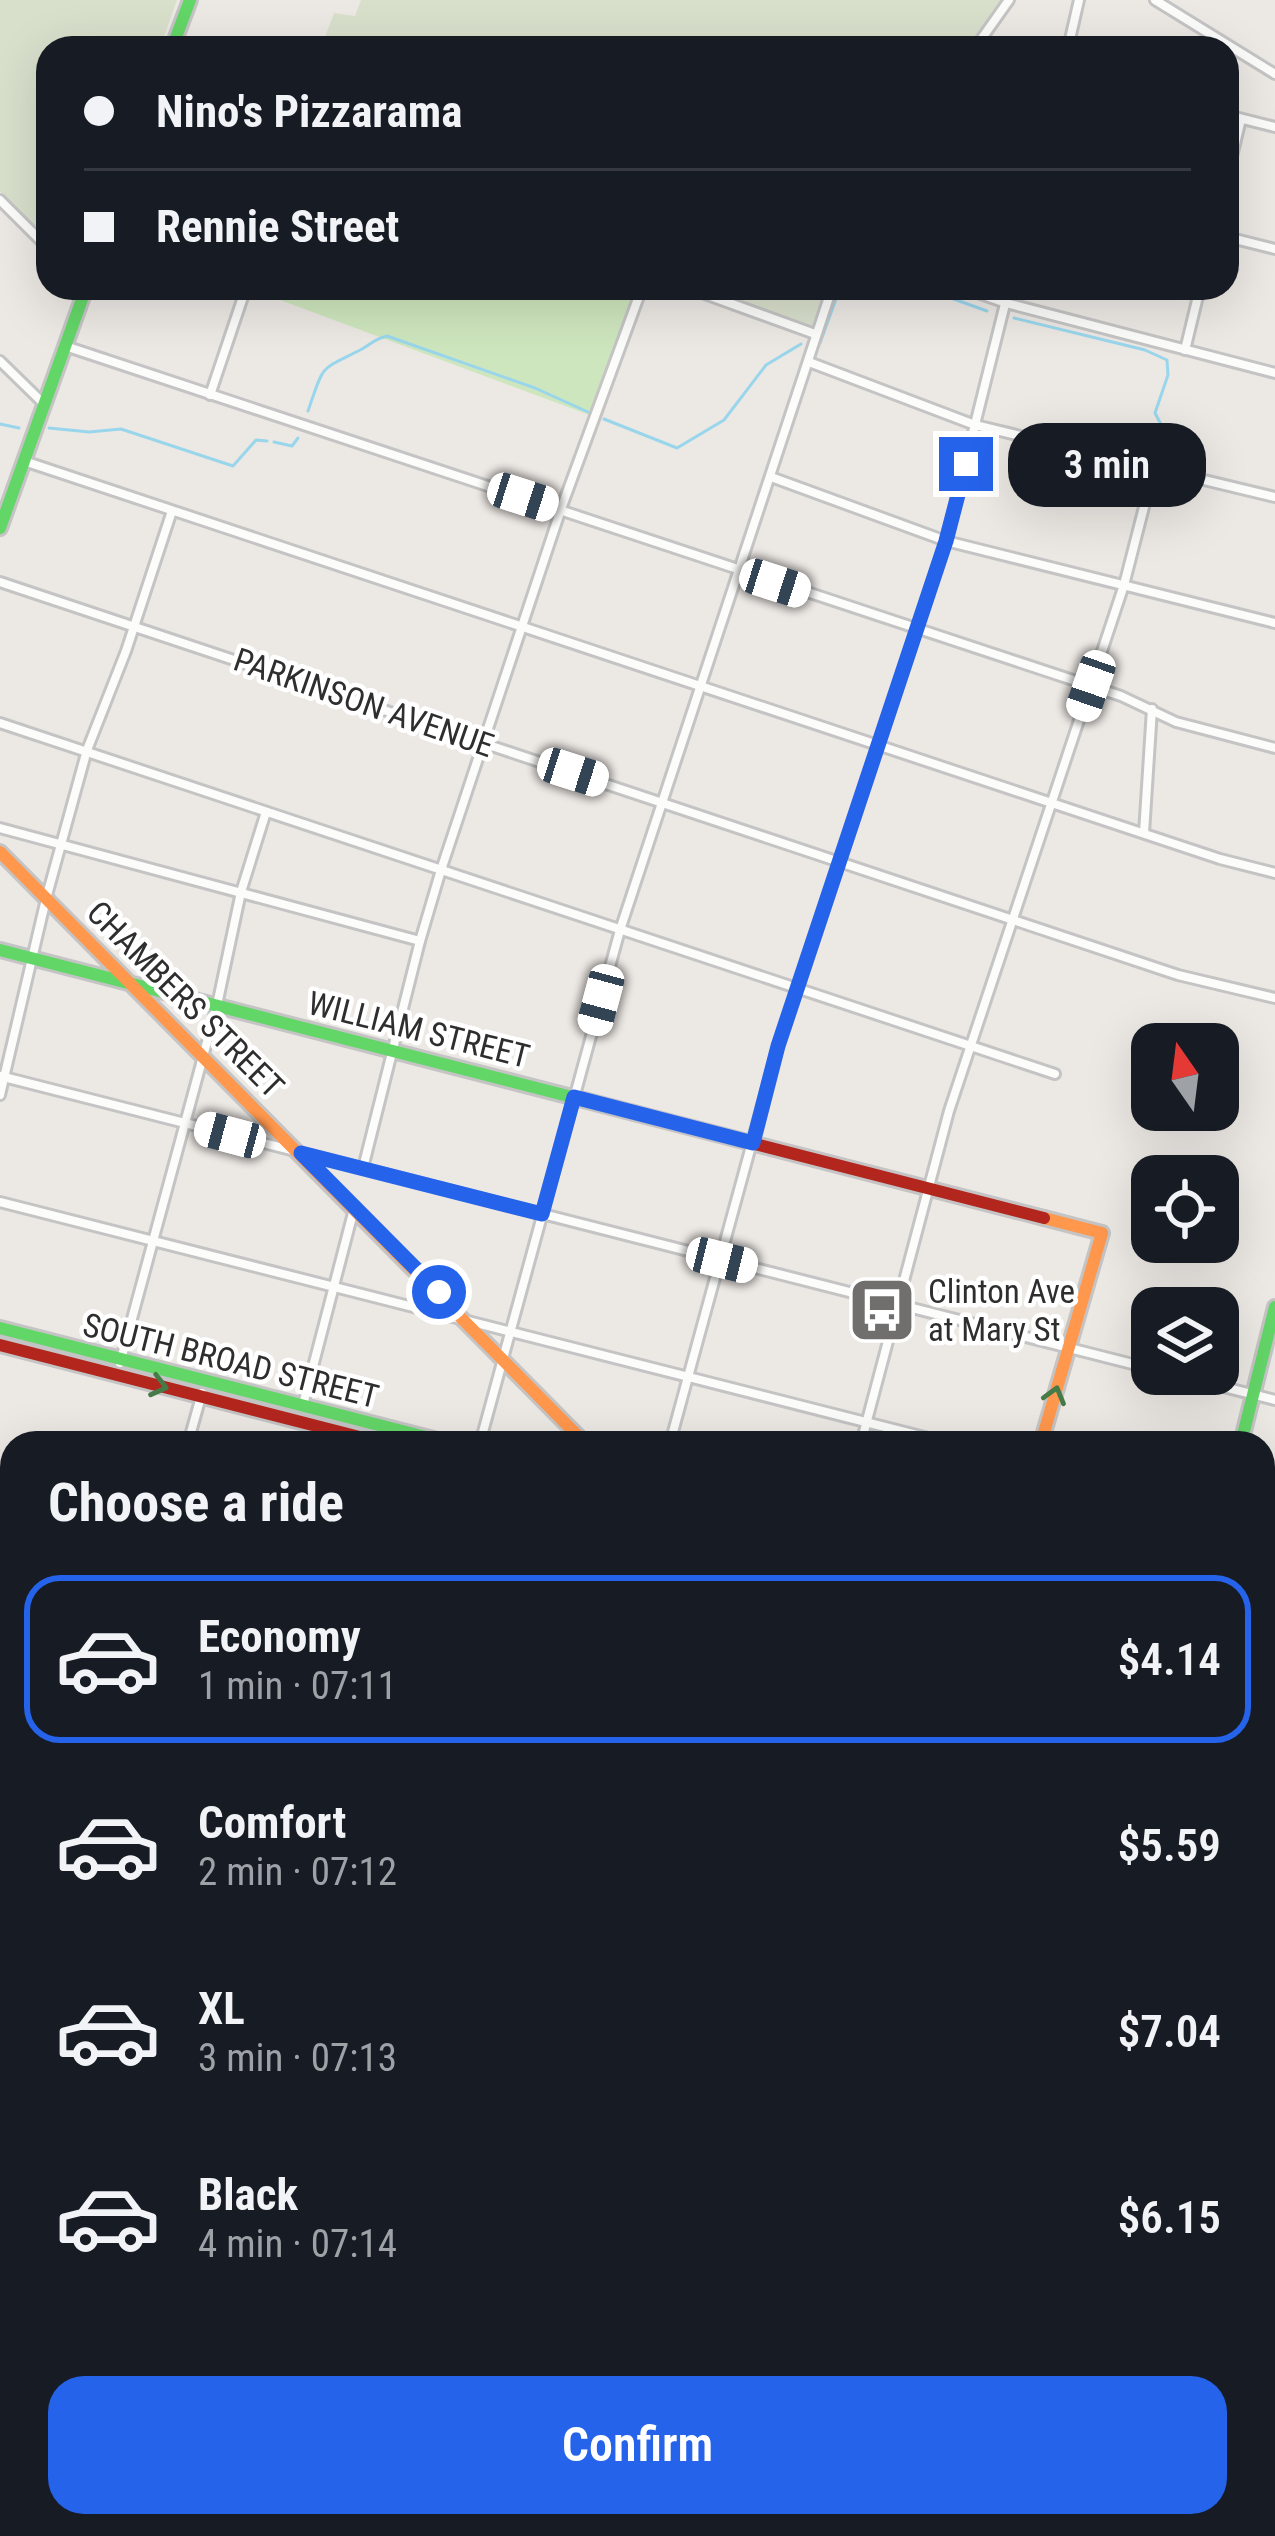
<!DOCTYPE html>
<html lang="en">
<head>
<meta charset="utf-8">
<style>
	body { margin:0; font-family:"Roboto Condensed",sans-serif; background:#242831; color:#f1f3f6; height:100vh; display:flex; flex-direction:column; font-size:45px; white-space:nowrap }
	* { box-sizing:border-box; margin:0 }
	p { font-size:39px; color:#9ea1a6 }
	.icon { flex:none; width:66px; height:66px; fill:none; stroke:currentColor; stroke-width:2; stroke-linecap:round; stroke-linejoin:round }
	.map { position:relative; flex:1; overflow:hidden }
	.panel { position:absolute; left:0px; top:1431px; width:1275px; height:1107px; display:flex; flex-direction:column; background:#171b24; border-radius:36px 36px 0 0; box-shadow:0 12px 48px #0002 }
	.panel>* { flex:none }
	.guide { position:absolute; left:36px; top:36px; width:1203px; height:264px; border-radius:36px; box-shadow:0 12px 48px #0002; display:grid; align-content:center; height:264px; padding:0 48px; background:#171b24 }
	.needle { width:78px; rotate:346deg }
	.tools { position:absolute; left:1131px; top:1023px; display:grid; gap:24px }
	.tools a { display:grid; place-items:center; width:108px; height:108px; border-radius:24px; background:#171b24; box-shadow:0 12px 48px #0002; font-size:60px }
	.end { position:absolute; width:54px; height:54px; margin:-27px; border:15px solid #2563eb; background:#fff; box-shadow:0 0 0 6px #fff }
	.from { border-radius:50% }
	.bubble { position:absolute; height:84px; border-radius:36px; background:#171b24; box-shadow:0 12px 48px #0002; font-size:39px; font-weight:600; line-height:84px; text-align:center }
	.car { position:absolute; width:36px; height:72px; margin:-36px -18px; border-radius:15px; box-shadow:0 0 9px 3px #0007; background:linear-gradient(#fff 24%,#345 0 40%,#fff 0 76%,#345 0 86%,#fff 0) }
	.guide b { display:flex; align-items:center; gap:42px; height:114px; font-size:45px }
	.guide b+b { border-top:3px solid #363941 }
	.guide i { width:30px; height:30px; background:#f1f3f6 }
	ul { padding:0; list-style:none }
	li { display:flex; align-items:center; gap:36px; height:168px; margin:0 24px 18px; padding:0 24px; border:6px solid transparent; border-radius:36px }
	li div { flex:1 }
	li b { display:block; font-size:45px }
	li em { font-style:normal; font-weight:600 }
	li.selected { border-color:#2563eb }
	li>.icon { width:108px; height:108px; stroke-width:1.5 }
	h2 { padding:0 48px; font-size:54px; line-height:144px }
	.action { display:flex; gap:24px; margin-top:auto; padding:24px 48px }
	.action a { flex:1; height:138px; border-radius:36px; background:#2563eb; color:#fff; font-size:48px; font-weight:600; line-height:138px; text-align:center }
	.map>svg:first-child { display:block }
	.green { fill:#cee6be }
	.cemetery { fill:#d8e0cc }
	.water { fill:#99d6ec }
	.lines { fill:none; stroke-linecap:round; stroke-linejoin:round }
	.stream { stroke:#99d6ec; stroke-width:3 }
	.street-casing { stroke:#c5c4c5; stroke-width:14 }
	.fast-casing { stroke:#c5c4c5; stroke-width:18 }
	.slow-casing { stroke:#c5c4c5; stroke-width:18 }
	.jam-casing { stroke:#c5c4c5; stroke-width:18 }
	.street { stroke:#fcfcfb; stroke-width:8 }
	.fast { stroke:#63d668; stroke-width:12 }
	.slow { stroke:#ff974d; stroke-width:12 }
	.jam { stroke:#b3261e; stroke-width:12 }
	.oneway { stroke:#467a48 }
	.route { stroke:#2563eb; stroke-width:15 }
	.labels { text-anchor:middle; stroke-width:9; stroke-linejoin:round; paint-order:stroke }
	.street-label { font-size:33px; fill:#2e2e2e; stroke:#fff }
	.poi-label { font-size:33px; fill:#2e2e2e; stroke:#fff; text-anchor:start }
</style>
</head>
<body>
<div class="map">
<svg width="1275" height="2536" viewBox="0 0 1275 2536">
	<rect width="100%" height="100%" fill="#ece8e4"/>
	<!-- green -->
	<g class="green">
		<path d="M 248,288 L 641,288 L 595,417 Z"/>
		<path d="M 12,1898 L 12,2526 L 1126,2526 L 1113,2536 L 0,2536 L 0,1906 Z"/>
		<path d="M 1275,2325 L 1275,2422 L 1265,2429 L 1263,2335 Z"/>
	</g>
	<!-- cemetery -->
	<g class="cemetery">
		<path d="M 0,0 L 177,0 L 160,48 L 48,48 L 48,240 L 0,191 Z"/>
		<path d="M 361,0 L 1009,0 L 974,48 L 321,48 L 334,13 L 355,16 Z"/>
		<path d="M 670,288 L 832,288 L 815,340 Z"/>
	</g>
	<!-- water -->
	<g class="water">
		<path d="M 0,2238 L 12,2239 L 12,2405 L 0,2410 Z"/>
		<path d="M 12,2496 L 12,2526 L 167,2526 L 168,2536 L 0,2536 Z"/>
		<path d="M 204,2526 L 614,2526 L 608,2536 L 202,2536 Z"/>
	</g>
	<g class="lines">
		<!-- stream -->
		<g class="stream">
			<path d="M 923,288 L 987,311"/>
			<path d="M 1014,318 L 1145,350 L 1167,360 L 1168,375 L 1155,413 C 1191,483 1202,476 1275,492"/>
			<path d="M 820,343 L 840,288"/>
			<path d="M 308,411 C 325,362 318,372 362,349 C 372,343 375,339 387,336 L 535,388 L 588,412"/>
			<path d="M 604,419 L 677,448 L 724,420 L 766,365 L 801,344"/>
			<path d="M 0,424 L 19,428"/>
			<path d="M 49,428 L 89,432 L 121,429 L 233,466 L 256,440 L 267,441"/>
			<path d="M 274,442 L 292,446 L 298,438"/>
		</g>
		<defs>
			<g id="street">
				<path d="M 1155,0 L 1275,74"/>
				<path d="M 979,43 L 995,48"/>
				<path d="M 975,48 L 1009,0"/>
				<path d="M 1068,48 L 1079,0"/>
				<path d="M 1227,115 L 1275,127"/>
				<path d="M 1227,177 L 1241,119"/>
				<path d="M 0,200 L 48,248"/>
				<path d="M 1227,237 L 1275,249"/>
				<path d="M 688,288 L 815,334"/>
				<path d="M 963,288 L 1006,303 L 1275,373"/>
				<path d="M 65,346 L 1121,696 L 1176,722 L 1275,748"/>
				<path d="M 1185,350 L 1200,288"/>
				<path d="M 0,361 L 44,404"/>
				<path d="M 809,362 L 975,425 L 1275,497"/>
				<path d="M 210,395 L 246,288"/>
				<path d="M 24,461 L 1220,859 L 1275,873"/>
				<path d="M 771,477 L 946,541 L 1275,623"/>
				<path d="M 0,582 L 1178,975 L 1275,998"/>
				<path d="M 0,723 L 1055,1074"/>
				<path d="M 0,828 L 420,941"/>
				<path d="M 1144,833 L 1152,709"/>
				<path d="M 0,1076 L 1152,1369"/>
				<path d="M 0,1095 L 46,899 L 87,750 L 126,651 L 172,511"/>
				<path d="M 363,1168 L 420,941 L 441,870 L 561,509 L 642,288"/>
				<path d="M 0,1202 L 948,1443"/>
				<path d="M 120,1363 L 217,1005 L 241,892 L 266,812"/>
				<path d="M 1172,1374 L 1275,1400"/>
				<path d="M 303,1405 L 354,1209"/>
				<path d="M 188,1443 L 202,1393"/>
				<path d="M 480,1443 L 620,930 L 832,288"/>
				<path d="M 670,1443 L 778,1047 L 946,541 L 1009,288"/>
				<path d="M 861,1443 L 949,1111 L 1124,585 L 1154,468"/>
				<path d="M 0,1482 L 12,1485"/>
				<path d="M 1263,1523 L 1275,1526"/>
				<path d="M 0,1607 L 12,1610"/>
				<path d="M 0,1735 L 12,1734"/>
				<path d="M 1263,1804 L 1275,1807"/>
				<path d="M 1263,1929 L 1275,1932"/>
				<path d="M 1263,2052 L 1275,2055"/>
				<path d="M 1263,2172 L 1275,2176"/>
				<path d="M 1268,2296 L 1275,2269"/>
				<path d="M 1263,2441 L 1275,2449"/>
			</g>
			<g id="fast">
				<path d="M 172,48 L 190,0"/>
				<path d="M 0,528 L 86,288"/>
				<path d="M 0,950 L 634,1113"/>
				<path d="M 0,1328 L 449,1443"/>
				<path d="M 1241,1443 L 1275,1307"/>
				<path d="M 1263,2295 L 1275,2299"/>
			</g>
			<g id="slow">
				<path d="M 0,852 L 585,1443"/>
				<path d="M 1041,1443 L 1102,1233 L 1044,1218"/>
				<path d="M 1263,1669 L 1275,1672"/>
			</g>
			<g id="jam">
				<path d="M 634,1113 L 1044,1218"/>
				<path d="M 0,1345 L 383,1443"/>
				<path d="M 1263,1651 L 1275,1654"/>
			</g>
		</defs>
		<!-- street casing -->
		<use href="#street" class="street-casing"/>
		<!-- fast casing -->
		<use href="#fast" class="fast-casing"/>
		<!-- slow casing -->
		<use href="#slow" class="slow-casing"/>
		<!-- jam casing -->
		<use href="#jam" class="jam-casing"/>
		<!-- street -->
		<use href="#street" class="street"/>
		<!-- fast -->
		<use href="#fast" class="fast"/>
		<!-- slow -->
		<use href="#slow" class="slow"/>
		<!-- jam -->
		<use href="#jam" class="jam"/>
	</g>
	<!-- one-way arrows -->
	<defs><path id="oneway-chevron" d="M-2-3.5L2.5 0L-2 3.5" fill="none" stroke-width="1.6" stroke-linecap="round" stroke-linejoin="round" transform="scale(3)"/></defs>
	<g class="oneway">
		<use href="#oneway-chevron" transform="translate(159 1386) rotate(14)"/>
		<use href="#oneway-chevron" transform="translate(1055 1395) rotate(-74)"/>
	</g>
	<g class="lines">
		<!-- route -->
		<path class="route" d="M 439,1292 L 301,1153 L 542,1214 L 574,1097 L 753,1143 L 778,1046 L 946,541 L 966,464"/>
	</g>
	<!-- icons -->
	<defs>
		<symbol id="bus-square" viewBox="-11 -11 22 22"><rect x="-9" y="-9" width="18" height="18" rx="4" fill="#706f6e" stroke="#fff"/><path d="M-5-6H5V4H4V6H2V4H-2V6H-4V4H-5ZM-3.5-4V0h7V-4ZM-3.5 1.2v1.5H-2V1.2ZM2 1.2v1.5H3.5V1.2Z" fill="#fff"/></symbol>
	</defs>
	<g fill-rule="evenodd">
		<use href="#bus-square" x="844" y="1272" width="76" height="76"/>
	</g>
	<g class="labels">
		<!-- street labels -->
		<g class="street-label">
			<text transform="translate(364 702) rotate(19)" y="12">PARKINSON AVENUE</text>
			<text transform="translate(186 999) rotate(45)" y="12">CHAMBERS STREET</text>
			<text transform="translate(419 1029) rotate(14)" y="12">WILLIAM STREET</text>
			<text transform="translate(231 1360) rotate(14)" y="12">SOUTH BROAD STREET</text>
		</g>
		<!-- poi labels -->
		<g class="poi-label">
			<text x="928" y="1303">Clinton Ave<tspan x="928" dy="38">at Mary St</tspan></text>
		</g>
	</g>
</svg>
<div class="tools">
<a><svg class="needle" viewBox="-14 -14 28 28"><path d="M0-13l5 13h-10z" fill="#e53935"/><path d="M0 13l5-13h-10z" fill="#9ea1a6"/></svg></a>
<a><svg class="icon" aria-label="locate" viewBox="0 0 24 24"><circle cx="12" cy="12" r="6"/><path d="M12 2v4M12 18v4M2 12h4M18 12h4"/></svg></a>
<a><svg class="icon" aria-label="layers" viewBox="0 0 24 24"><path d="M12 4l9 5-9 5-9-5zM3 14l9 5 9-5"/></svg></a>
</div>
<i class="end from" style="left:439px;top:1292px"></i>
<i class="end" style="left:966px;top:464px"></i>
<div class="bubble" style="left:1008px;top:423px;width:198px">3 min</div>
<i class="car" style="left:523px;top:497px;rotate:108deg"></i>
<i class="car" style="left:775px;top:583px;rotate:108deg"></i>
<i class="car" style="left:1091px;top:686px;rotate:199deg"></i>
<i class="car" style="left:573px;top:772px;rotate:108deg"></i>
<i class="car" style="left:601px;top:1000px;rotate:195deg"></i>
<i class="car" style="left:230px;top:1135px;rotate:285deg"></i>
<i class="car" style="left:722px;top:1260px;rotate:104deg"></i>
<div class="guide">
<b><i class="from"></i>Nino's Pizzarama</b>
<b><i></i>Rennie Street</b>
</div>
<section class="panel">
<h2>Choose a ride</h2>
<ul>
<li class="selected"><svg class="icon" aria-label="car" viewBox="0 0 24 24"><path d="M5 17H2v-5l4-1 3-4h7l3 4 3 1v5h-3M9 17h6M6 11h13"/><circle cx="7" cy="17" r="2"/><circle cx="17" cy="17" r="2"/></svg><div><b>Economy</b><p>1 min · 07:11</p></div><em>$4.14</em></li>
<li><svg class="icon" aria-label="car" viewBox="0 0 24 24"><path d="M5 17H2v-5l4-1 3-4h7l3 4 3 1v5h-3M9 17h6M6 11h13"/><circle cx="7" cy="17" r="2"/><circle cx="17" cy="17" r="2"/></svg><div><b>Comfort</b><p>2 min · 07:12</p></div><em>$5.59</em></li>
<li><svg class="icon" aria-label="car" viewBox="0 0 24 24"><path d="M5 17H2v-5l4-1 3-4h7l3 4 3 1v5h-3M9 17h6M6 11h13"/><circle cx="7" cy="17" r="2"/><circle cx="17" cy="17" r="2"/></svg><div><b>XL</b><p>3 min · 07:13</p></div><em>$7.04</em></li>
<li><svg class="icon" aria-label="car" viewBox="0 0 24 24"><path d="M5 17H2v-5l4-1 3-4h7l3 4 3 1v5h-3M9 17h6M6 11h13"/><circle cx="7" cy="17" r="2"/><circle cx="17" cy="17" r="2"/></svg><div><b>Black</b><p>4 min · 07:14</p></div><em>$6.15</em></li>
</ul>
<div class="action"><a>Confirm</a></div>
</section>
</div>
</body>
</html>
